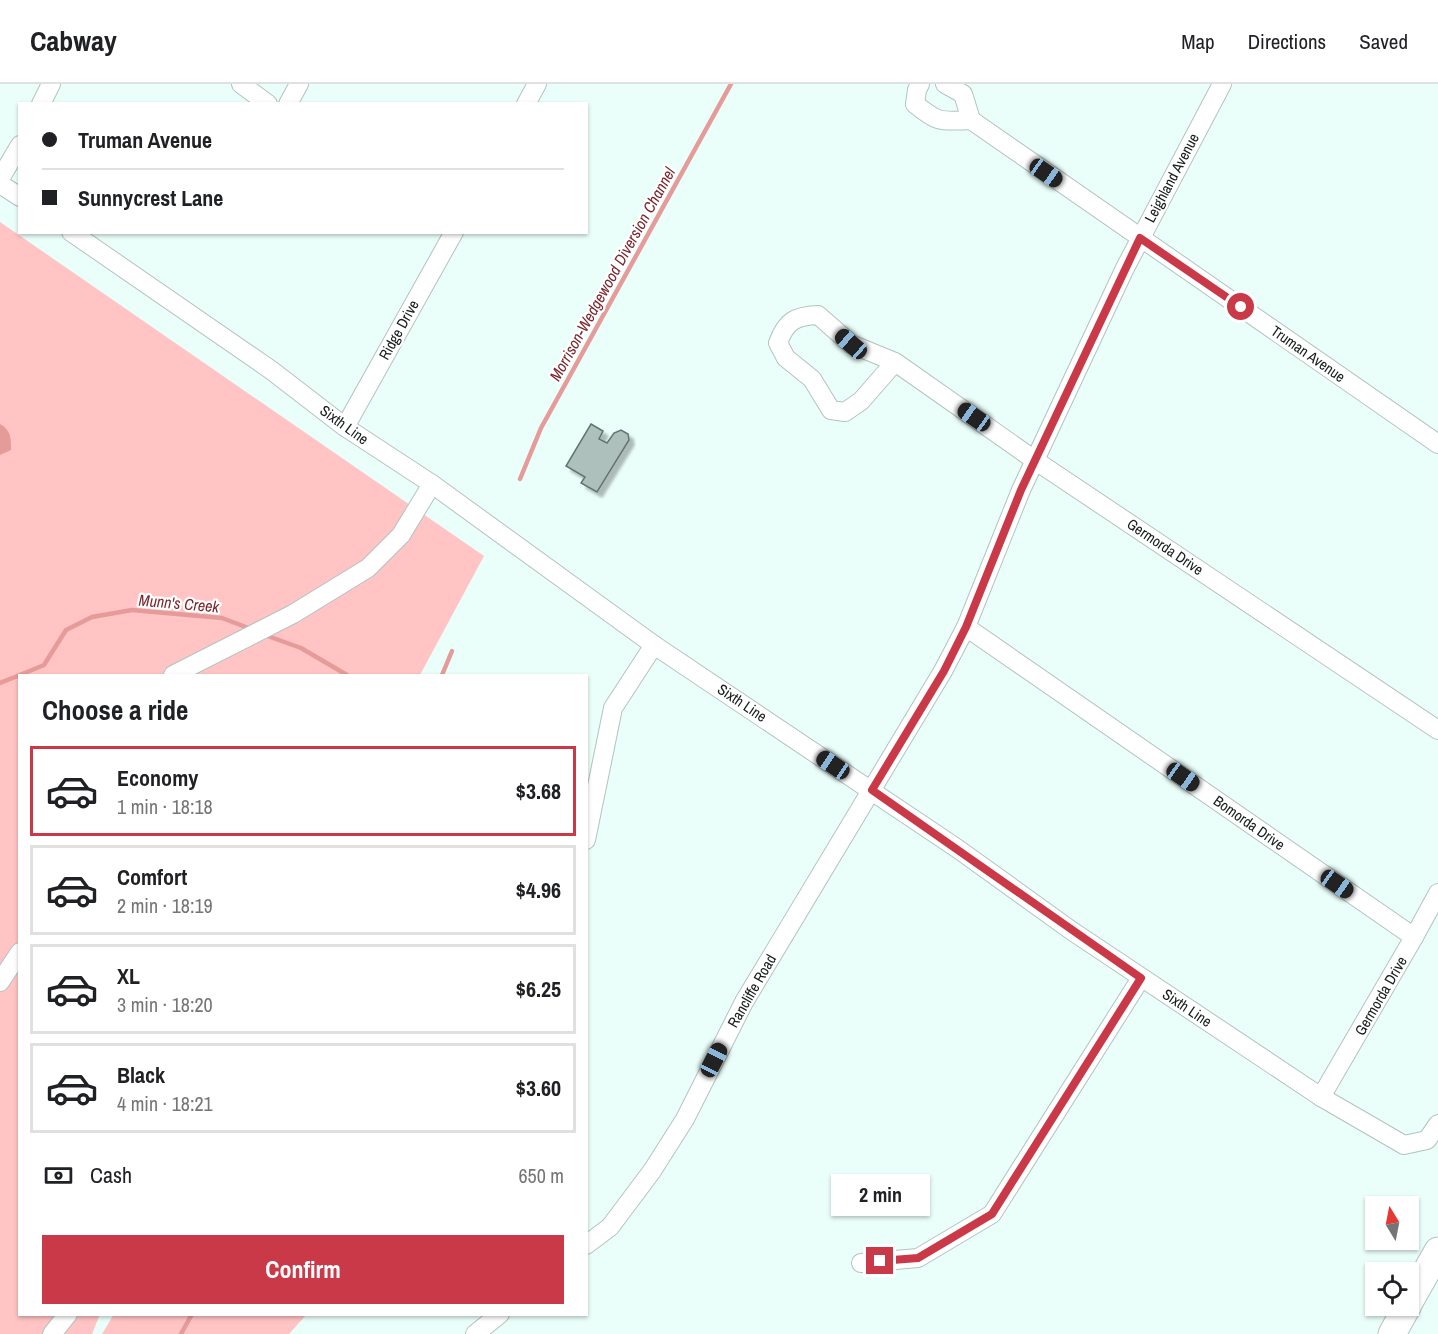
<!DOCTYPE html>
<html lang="en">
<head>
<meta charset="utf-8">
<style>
	body { margin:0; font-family:"Archivo Narrow",sans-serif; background:#f2f2f2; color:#202124; height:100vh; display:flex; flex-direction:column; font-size:22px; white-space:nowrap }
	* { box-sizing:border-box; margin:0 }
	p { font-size:20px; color:#757577 }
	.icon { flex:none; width:33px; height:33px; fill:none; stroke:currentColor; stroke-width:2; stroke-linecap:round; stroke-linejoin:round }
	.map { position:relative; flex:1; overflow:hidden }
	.sheet { position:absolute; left:18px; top:590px; width:570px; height:642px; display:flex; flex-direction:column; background:#fff; border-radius:0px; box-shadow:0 2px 4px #0004 }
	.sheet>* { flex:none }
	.top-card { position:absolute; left:18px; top:18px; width:570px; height:132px; border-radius:0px; box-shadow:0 2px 4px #0004; display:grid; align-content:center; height:132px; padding:0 24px; background:#fff }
	.needle { width:39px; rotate:350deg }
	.fabs { position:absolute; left:1365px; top:1112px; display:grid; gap:12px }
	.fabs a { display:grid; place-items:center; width:54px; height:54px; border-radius:0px; background:#fff; box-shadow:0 2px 4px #0004; font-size:30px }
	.end { position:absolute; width:27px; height:27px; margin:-14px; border:8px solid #c93948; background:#fff; box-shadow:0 0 0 3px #fff }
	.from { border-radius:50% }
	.bubble { position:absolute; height:42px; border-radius:0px; background:#fff; box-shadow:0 2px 4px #0004; font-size:20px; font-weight:700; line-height:42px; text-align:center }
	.car { position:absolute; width:18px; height:36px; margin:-18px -9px; border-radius:8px; box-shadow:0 0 4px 2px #0007; background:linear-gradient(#222 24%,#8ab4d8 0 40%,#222 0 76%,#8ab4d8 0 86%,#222 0) }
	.top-card b { display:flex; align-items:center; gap:21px; height:57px; font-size:22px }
	.top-card b+b { border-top:2px solid #e0e0e0 }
	.top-card i { width:15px; height:15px; background:#202124 }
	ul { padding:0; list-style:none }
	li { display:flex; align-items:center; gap:18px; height:90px; margin:0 12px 9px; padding:0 12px; border:3px solid #e0e0e0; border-radius:0px }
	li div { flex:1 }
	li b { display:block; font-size:22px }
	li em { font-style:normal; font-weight:700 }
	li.on { border-color:#c93948 }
	li>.icon { width:54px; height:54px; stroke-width:1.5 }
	h2 { padding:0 24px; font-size:27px; line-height:72px }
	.pay { display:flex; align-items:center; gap:15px; height:66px; padding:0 24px; font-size:22px }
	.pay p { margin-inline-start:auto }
	.primary-button { display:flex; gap:12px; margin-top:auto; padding:12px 24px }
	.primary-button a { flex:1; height:69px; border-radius:0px; background:#c93948; color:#fff; font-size:24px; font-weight:700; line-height:69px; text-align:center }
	header { display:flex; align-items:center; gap:36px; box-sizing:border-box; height:84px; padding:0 30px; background:#fff; border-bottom:2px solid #e0e0e0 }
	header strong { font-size:28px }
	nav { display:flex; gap:33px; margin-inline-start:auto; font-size:21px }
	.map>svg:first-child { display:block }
	.green { fill:#ffc4c3 }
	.water { fill:#e59b9a }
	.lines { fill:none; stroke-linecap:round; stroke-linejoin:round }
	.stream { stroke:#e59b9a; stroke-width:4.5 }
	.building { fill:#adc0bc; stroke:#637470; stroke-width:1.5; filter:url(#shadow) }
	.minor-casing { stroke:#b1c4bf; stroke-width:20 }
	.highway-casing { stroke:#b1c4bf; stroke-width:29 }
	.minor { stroke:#fff; stroke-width:18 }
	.highway { stroke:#fff; stroke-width:27 }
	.route { stroke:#c93948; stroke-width:8 }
	.labels { text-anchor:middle; stroke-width:4.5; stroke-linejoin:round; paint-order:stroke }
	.street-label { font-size:15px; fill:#161d1b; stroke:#fff }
	.water-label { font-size:16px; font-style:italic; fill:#7b252d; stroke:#fff }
</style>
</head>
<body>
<header>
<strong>Cabway</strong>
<nav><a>Map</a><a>Directions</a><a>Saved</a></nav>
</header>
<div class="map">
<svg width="1438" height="1250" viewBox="0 0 1438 1250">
	<defs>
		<filter id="shadow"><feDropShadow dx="5" dy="5" stdDeviation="1.5" flood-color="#0004"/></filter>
	</defs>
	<rect width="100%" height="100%" fill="#ebfffa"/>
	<!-- green -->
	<g class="green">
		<path d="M 0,138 L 484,472 L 420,591 L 20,591 L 20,1230 L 100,1230 L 92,1250 L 0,1250 Z"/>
		<path d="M 114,1230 L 307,1230 L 289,1250 L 102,1250 Z"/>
	</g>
	<!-- water -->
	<path class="water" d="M 0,340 C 11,346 11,354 11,366 L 0,371 Z"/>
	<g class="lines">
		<!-- stream -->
		<g class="stream">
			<path d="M 520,395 L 541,344 L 731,0"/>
			<path d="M 265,551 L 301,564 L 347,591"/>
			<path d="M 20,591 L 44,581 L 66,546 L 92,533 L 132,526 L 222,534 L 251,545"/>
			<path d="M 442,591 L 452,567"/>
			<path d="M 0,599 L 20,591"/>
			<path d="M 181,1250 L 192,1230"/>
		</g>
	</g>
	<!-- building -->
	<path class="building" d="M 591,340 L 603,347 L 599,355 L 607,359 L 614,349 L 621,346 L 628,350 L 629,356 L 597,408 L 581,399 L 585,393 L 566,382 Z"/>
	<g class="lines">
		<defs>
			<g id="minor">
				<path d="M 241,0 L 268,20"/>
				<path d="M 920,0 L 917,6 L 915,20 C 939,40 942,37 971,36 L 1438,360"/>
				<path d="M 945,0 L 963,10 L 971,36"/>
				<path d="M 41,20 L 51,0"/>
				<path d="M 288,20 L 299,0"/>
				<path d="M 526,20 L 537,0"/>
				<path d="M 0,95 L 20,61"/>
				<path d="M 0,100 L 20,113"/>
				<path d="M 71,148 L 271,286 L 345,343 L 432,400 L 654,561 L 958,765 L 1072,847 L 1321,1013 L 1404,1061 L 1427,1056 L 1438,1040"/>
				<path d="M 895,278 L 861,317 L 845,328 L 831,326 L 812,295 L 786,274 L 778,259 C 786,237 795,232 818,231 L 851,260 L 895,278 L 1036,377 L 1438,646"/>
				<path d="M 345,343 L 454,148"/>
				<path d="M 966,543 L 1414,853"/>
				<path d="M 173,591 L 293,530 L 368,484 L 401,451 L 432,400"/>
				<path d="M 586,756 L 613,624 L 654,561"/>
				<path d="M 0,898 L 20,868"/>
				<path d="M 1321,1013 L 1414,853 L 1438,809"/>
				<path d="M 586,1161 L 610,1143 L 652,1087 L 685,1035 L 744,918 L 943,587 L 966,543 L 1021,406 L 1125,184 L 1222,0"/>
				<path d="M 861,1179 L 918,1174 L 992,1130 L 1141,894"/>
				<path d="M 52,1250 L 68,1230"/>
				<path d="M 475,1250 L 500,1230"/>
			</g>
			<g id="highway">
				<path d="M 1408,1220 L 1438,1167"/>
				<path d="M 1392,1250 L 1408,1221"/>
			</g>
		</defs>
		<!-- minor casing -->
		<use href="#minor" class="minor-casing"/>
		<!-- highway casing -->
		<use href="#highway" class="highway-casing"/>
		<!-- minor -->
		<use href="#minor" class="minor"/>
		<!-- highway -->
		<use href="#highway" class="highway"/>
	</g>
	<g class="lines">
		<!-- route -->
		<path class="route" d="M 880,1177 L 918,1174 L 992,1130 L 1141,894 L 872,706 L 944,587 L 966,543 L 1021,406 L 1140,154 L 1241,223"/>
	</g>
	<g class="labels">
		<!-- street labels -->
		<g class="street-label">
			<text transform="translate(1172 94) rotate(-62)" y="5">Leighland Avenue</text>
			<text transform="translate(399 246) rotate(-61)" y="5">Ridge Drive</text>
			<text transform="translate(1308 270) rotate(35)" y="5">Truman Avenue</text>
			<text transform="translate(344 341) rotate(36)" y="5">Sixth Line</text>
			<text transform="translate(1165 463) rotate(34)" y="5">Germorda Drive</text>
			<text transform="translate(742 619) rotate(34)" y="5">Sixth Line</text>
			<text transform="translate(1249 739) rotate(35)" y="5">Bomorda Drive</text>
			<text transform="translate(752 907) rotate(-60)" y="5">Rancliffe Road</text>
			<text transform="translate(1381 912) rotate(-60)" y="5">Germorda Drive</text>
			<text transform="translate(1187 924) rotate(34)" y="5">Sixth Line</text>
		</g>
		<!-- water labels -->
		<g class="water-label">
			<text transform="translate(612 190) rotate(-61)" y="6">Morrison-Wedgewood Diversion Channel</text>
			<text transform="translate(179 519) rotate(5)" y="6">Munn's Creek</text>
		</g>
	</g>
</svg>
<div class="fabs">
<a><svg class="needle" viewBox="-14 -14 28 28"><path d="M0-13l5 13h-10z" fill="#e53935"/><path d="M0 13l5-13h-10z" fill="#757577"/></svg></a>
<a><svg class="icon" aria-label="locate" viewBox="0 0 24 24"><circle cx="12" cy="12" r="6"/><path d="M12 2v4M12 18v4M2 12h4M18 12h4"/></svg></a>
</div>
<i class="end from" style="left:1241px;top:223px"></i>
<i class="end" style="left:880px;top:1177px"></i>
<div class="bubble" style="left:831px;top:1090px;width:99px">2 min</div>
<i class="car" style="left:1046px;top:89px;rotate:125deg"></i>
<i class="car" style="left:851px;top:260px;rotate:311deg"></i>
<i class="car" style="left:974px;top:333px;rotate:305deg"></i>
<i class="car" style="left:833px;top:681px;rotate:304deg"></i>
<i class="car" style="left:1183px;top:693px;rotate:125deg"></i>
<i class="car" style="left:1337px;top:800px;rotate:125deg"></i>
<i class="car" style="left:714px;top:976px;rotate:27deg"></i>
<div class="top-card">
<b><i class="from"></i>Truman Avenue</b>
<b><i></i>Sunnycrest Lane</b>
</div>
<section class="sheet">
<h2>Choose a ride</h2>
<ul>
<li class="on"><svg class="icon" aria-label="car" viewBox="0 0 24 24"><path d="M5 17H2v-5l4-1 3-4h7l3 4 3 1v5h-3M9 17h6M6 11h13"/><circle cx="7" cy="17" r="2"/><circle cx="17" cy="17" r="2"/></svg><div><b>Economy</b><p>1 min · 18:18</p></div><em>$3.68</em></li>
<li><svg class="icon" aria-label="car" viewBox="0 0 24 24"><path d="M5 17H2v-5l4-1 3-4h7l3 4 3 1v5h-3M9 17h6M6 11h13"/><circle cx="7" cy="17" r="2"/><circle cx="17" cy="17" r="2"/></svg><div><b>Comfort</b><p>2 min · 18:19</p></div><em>$4.96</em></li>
<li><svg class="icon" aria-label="car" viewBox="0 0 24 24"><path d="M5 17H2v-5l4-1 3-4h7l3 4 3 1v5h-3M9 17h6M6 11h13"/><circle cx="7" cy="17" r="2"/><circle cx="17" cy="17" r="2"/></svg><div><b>XL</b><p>3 min · 18:20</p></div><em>$6.25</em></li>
<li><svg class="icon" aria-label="car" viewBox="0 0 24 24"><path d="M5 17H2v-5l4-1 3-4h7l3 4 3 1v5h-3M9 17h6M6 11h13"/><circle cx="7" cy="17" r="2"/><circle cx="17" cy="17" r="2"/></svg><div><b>Black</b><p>4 min · 18:21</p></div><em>$3.60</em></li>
</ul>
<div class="pay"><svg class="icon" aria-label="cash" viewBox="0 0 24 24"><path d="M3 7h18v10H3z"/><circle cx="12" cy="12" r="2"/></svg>Cash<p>650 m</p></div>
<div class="primary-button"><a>Confirm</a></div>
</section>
</div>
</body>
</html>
